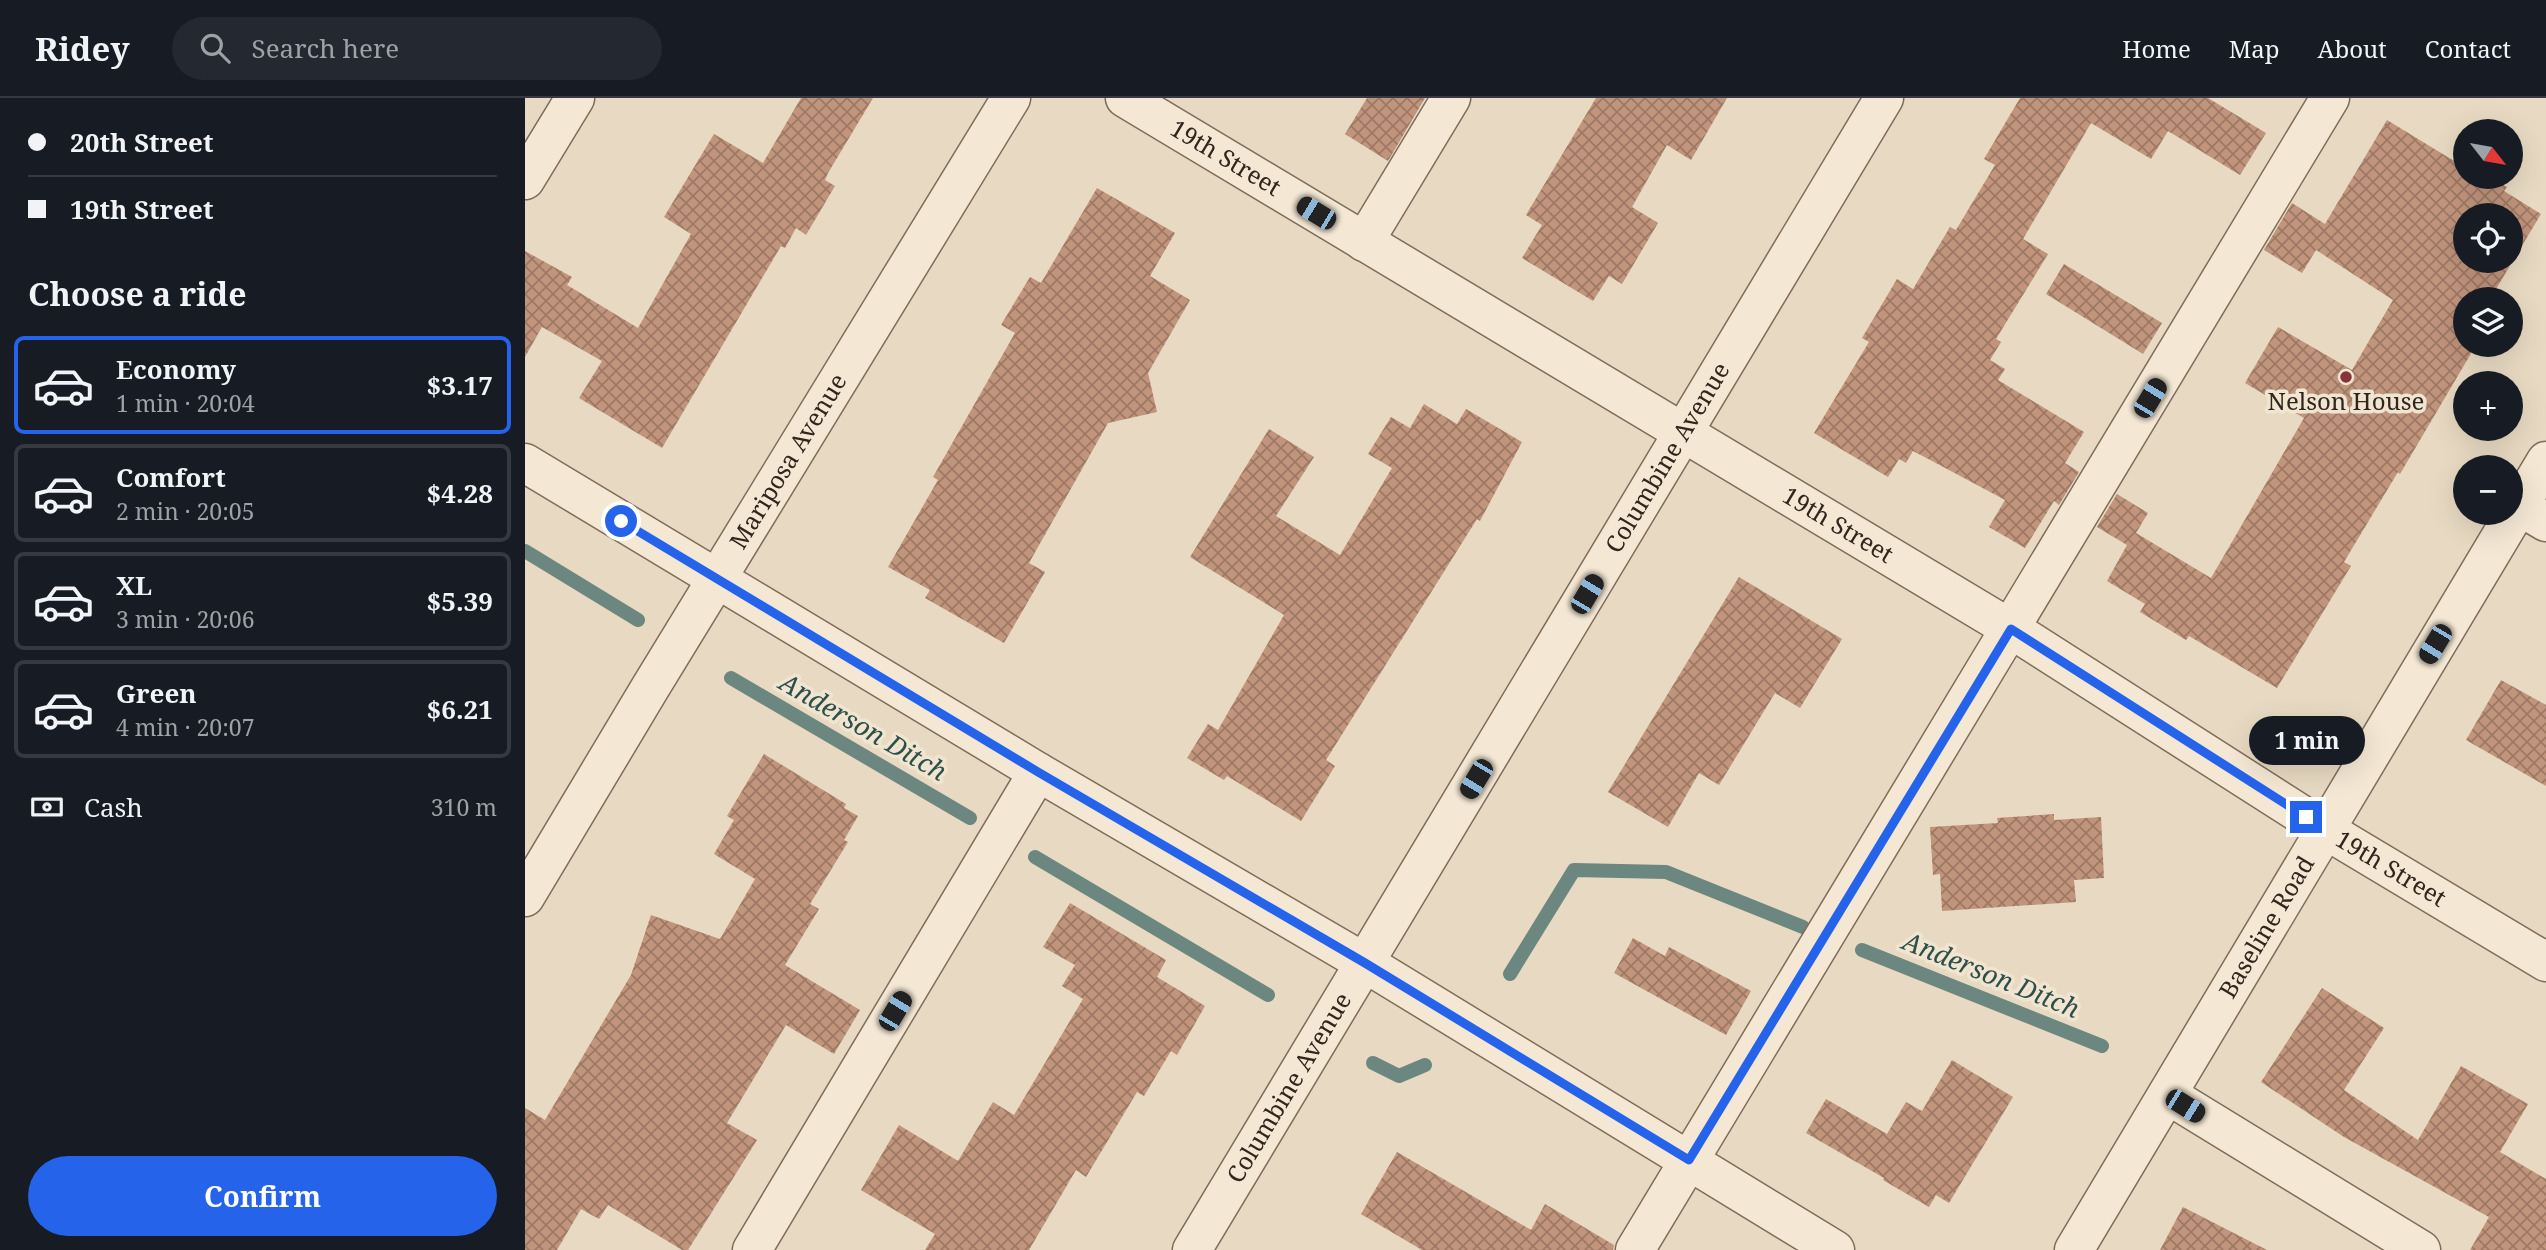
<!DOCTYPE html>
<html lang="en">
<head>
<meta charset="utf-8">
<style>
	body { margin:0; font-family:"Noto Serif",serif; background:#242831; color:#f1f3f6; height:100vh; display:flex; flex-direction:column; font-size:26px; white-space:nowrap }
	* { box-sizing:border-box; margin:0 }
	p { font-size:23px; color:#9ea1a6 }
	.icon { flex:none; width:38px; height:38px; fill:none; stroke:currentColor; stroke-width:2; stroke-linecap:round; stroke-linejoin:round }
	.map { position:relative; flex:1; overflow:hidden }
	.drawer { display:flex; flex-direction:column; background:#171b24; width:525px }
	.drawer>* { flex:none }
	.guide { display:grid; align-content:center; height:154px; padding:0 28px; background:#171b24 }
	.needle { width:46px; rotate:121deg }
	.buttons { position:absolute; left:1928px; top:21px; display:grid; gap:14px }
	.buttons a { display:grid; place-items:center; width:70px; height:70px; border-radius:50%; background:#171b24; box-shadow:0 7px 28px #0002; font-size:35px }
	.end { position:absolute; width:32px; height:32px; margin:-16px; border:9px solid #2563eb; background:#fff; box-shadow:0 0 0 4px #fff }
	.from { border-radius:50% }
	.bubble { position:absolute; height:49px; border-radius:24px; background:#171b24; box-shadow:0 7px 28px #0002; font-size:23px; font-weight:700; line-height:49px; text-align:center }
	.car { position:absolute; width:21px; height:42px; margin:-21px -10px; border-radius:9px; box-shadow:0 0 5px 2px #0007; background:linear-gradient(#222 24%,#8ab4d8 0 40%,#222 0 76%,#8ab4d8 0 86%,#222 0) }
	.guide b { display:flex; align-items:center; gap:24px; height:66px; font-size:26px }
	.guide b+b { border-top:2px solid #363941 }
	.guide i { width:18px; height:18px; background:#f1f3f6 }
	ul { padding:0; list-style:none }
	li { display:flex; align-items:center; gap:21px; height:98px; margin:0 14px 10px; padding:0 14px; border:4px solid #363941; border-radius:10px }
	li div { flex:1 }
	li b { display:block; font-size:26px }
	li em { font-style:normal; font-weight:700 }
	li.selected { border-color:#2563eb }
	li>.icon { width:63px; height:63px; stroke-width:1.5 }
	h2 { padding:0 28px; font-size:32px; line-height:84px }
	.pay { display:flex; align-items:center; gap:18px; height:77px; padding:0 28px; font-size:26px }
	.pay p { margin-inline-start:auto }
	.cta { display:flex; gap:14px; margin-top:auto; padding:14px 28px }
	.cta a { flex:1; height:80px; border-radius:42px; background:#2563eb; color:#fff; font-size:28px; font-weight:700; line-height:80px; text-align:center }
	header { display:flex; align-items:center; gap:42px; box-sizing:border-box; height:98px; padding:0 35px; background:#171b24; border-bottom:2px solid #363941 }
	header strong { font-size:33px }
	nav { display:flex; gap:38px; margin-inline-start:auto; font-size:24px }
	.search { width:490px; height:63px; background:#242831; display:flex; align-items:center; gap:18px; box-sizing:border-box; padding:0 24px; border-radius:38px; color:#9ea1a6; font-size:26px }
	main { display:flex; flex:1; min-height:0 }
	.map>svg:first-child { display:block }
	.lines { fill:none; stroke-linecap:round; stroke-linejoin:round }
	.stream { stroke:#6c877f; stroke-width:14 }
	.building { fill:url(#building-cross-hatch); fill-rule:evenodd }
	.minor-casing { stroke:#7f6c5b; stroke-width:41 }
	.minor { stroke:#f4e8d4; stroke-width:38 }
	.route { stroke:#2563eb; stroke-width:9 }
	.poi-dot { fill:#873339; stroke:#f0e5d0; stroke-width:2.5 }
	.labels { text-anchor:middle; stroke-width:7; stroke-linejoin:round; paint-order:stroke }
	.street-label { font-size:24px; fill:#31251e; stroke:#f0e5d0 }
	.poi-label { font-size:24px; fill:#31251e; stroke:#f0e5d0 }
	.water-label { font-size:26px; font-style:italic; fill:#2f4f4a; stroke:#f0e5d0 }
</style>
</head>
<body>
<header>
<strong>Ridey</strong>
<div class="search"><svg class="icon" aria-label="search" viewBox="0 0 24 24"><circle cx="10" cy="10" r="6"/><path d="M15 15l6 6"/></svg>Search here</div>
<nav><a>Home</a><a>Map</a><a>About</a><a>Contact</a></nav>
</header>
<main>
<section class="drawer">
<div class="guide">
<b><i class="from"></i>20th Street</b>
<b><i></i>19th Street</b>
</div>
<h2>Choose a ride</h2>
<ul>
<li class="selected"><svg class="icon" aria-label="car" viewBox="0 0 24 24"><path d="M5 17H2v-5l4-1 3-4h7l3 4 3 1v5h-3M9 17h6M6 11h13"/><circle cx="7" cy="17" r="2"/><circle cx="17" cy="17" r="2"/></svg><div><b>Economy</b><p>1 min · 20:04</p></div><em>$3.17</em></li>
<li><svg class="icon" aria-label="car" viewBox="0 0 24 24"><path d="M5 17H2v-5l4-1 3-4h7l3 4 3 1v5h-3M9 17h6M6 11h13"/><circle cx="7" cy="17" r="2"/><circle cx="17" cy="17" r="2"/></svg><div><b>Comfort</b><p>2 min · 20:05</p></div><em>$4.28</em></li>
<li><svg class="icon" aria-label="car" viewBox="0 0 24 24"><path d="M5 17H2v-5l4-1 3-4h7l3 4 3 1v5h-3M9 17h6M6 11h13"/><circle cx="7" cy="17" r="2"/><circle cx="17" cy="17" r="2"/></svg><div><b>XL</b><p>3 min · 20:06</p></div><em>$5.39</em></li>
<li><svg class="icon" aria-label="car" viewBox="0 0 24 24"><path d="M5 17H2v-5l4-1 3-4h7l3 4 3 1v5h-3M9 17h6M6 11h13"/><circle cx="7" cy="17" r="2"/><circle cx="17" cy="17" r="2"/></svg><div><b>Green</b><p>4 min · 20:07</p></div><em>$6.21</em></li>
</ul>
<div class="pay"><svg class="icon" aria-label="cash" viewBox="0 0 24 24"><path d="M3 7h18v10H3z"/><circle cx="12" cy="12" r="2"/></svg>Cash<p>310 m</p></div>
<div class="cta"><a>Confirm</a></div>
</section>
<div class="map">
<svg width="2021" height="1152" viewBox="0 0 2021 1152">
	<defs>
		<pattern id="building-cross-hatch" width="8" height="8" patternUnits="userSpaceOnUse" patternTransform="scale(1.75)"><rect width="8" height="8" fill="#c1947c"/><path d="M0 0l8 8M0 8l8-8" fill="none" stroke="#9d7965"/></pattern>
	</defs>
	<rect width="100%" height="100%" fill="#e8dac2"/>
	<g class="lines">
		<!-- stream -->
		<g class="stream">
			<path d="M 0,453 L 113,522"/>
			<path d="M 206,580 L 445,720"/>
			<path d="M 510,759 L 743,897"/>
			<path d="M 1337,852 L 1577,948"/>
			<path d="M 985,876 L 1049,772 L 1141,774 L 1278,829"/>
			<path d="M 848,965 L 874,978 L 900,967"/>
		</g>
	</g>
	<!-- building -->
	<g class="building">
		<path d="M 276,0 L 348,0 L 303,75 L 300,82 L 310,88 L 281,137 L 271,130 L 260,150 L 256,148 L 137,350 L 54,300 L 77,263 L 17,229 L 0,259 L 0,153 L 47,179 L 42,187 L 113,230 L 166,136 L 139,119 L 189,36 L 238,65 Z"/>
		<path d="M 842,0 L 900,0 L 863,63 L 820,36 Z"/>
		<path d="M 1071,0 L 1202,0 L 1166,62 L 1142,47 L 1107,109 L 1133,125 L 1097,186 L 1084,178 L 1068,203 L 997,160 L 1017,127 L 1001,117 Z"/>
		<path d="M 1495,0 L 1683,0 L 1741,35 L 1715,77 L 1643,33 L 1626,61 L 1566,25 L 1498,141 L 1523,156 L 1471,241 L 1476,244 L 1465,262 L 1480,271 L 1473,282 L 1559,334 L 1540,365 L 1554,374 L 1534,407 L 1529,403 L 1500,450 L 1464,429 L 1480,402 L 1409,364 L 1388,353 L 1381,365 L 1374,361 L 1363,379 L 1289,335 L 1344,244 L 1337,240 L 1372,181 L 1388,191 L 1425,129 L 1431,132 L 1470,67 L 1459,61 Z"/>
		<path d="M 1862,22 L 1939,69 L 1941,66 L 1941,79 L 1965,79 L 1982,89 L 1979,93 L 2016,116 L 1965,201 L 1941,201 L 1941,241 L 1938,247 L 1951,247 L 1875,376 L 1873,374 L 1819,464 L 1826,468 L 1752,590 L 1664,538 L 1661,542 L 1615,514 L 1620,506 L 1582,483 L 1602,447 L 1572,429 L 1592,396 L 1623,415 L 1611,435 L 1686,480 L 1779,320 L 1720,285 L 1753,229 L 1827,272 L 1868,202 L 1791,152 L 1777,175 L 1739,152 L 1767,105 L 1800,126 ZM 1941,117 L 1986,117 L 1986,163 L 1941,163 Z"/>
		<path d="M 572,90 L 650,135 L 625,178 L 665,202 L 623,275 L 632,314 L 583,325 L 504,465 L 520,474 L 479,545 L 400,500 L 405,492 L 363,469 L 413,382 L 408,379 L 490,235 L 476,227 L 505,179 L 516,185 Z"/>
		<path d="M 1539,166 L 1637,225 L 1618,256 L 1521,196 Z"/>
		<path d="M 899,306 L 932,326 L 941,311 L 997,344 L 955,423 L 952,421 L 801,662 L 810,668 L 776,723 L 702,678 L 699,682 L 662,660 L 683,626 L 693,632 L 759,517 L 665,459 L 744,331 L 789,359 L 751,418 L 815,457 L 867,370 L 843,356 L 866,319 L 885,330 Z"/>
		<path d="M 1214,479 L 1317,541 L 1275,610 L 1250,595 L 1194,687 L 1174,675 L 1143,729 L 1083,694 Z"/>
		<path d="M 1976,582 L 2021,607 L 2021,688 L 1941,642 Z"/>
		<path d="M 239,656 L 321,706 L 319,710 L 333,718 L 319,742 L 323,744 L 285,806 L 294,811 L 260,867 L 335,912 L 309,956 L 261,927 L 202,1025 L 232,1042 L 163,1152 L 157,1152 L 83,1107 L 74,1121 L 56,1111 L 32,1152 L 0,1152 L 0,1010 L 20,1022 L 106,877 L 126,817 L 195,841 L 230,781 L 189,756 L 209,722 L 202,718 Z"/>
		<path d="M 1529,716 L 1529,722 L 1576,719 L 1579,780 L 1549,782 L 1551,804 L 1417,813 L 1415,776 L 1408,777 L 1405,729 L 1473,725 L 1472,720 Z"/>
		<path d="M 545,805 L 641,862 L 632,879 L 680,908 L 652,957 L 646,953 L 619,998 L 612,994 L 561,1079 L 551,1072 L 504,1152 L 400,1152 L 410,1136 L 336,1092 L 374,1027 L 433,1063 L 468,1004 L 489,1017 L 558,901 L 537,888 L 550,867 L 518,849 Z"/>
		<path d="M 1108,840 L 1140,858 L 1144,849 L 1226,893 L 1201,937 L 1089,875 Z"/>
		<path d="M 1797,890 L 1859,930 L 1819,992 L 1893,1042 L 1936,968 L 2003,1006 L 1975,1054 L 2021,1081 L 2021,1152 L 1945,1152 L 1964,1119 L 1819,1039 L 1736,984 Z"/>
		<path d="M 1427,962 L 1488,999 L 1424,1105 L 1411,1097 L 1404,1109 L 1358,1082 L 1359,1080 L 1281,1035 L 1301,1001 L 1362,1036 L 1381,1004 L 1397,1013 Z"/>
		<path d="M 872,1054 L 1006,1132 L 1020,1106 L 1089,1147 L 1088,1152 L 897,1152 L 836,1116 Z"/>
		<path d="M 1658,1109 L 1742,1152 L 1635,1152 Z"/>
	</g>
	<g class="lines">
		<defs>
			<g id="minor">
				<path id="s1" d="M 600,0 L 1486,531 L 1799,731 L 2021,864"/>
				<path d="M 0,82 L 50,0"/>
				<path d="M 839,144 L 926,0"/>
				<path d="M 0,365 L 513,674 L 840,865 L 1310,1152"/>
				<path d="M 1994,408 L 2021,424"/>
				<path id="s2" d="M 0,799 L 125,590 L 486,0"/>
				<path d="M 1643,997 L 1896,1152"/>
				<path d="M 227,1152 L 513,674"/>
				<path id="s3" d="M 667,1152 L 1359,0"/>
				<path d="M 1110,1152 L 1805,0"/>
				<path id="s4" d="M 1549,1152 L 2021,363"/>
			</g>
		</defs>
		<!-- minor casing -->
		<use href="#minor" class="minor-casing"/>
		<!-- minor -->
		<use href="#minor" class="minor"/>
	</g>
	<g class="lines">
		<!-- route -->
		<path class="route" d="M 96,423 L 513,674 L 840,865 L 1164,1062 L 1486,531 L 1781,719"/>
	</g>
	<!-- markers -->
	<circle class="poi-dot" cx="1821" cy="279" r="7"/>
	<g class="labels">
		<!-- street labels -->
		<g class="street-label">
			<text dy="8" stroke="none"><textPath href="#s1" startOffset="117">19th Street</textPath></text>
			<text dy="8" stroke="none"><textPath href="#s3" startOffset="924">Columbine Avenue</textPath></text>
			<text dy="8" stroke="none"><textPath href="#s2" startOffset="509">Mariposa Avenue</textPath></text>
			<text dy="8" stroke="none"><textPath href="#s1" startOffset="831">19th Street</textPath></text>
			<text dy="8" stroke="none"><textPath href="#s1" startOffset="1482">19th Street</textPath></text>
			<text dy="8" stroke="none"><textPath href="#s4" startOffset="376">Baseline Road</textPath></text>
			<text dy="8" stroke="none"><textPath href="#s3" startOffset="189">Columbine Avenue</textPath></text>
		</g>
		<!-- poi labels -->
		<g class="poi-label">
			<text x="1821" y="312">Nelson House</text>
		</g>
		<!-- water labels -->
		<g class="water-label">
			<text transform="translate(338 629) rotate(30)" y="9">Anderson Ditch</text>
			<text transform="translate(1466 877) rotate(22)" y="9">Anderson Ditch</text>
		</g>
	</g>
</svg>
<div class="buttons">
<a><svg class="needle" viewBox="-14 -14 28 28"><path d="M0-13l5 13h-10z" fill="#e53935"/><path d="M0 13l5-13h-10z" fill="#9ea1a6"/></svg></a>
<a><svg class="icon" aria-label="locate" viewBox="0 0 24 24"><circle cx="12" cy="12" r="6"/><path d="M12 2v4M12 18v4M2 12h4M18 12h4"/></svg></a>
<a><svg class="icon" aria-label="layers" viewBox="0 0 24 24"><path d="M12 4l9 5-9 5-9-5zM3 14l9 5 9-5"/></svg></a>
<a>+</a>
<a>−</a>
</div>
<i class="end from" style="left:96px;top:423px"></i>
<i class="end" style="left:1781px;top:719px"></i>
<div class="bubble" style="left:1724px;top:618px;width:116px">1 min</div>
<i class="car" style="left:791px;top:115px;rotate:301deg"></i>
<i class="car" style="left:1625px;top:300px;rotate:31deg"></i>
<i class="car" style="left:1062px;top:496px;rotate:31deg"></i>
<i class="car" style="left:1910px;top:546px;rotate:211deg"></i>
<i class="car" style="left:951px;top:681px;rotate:211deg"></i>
<i class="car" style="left:370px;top:913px;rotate:31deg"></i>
<i class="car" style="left:1660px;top:1008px;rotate:122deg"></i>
</div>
</main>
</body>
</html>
